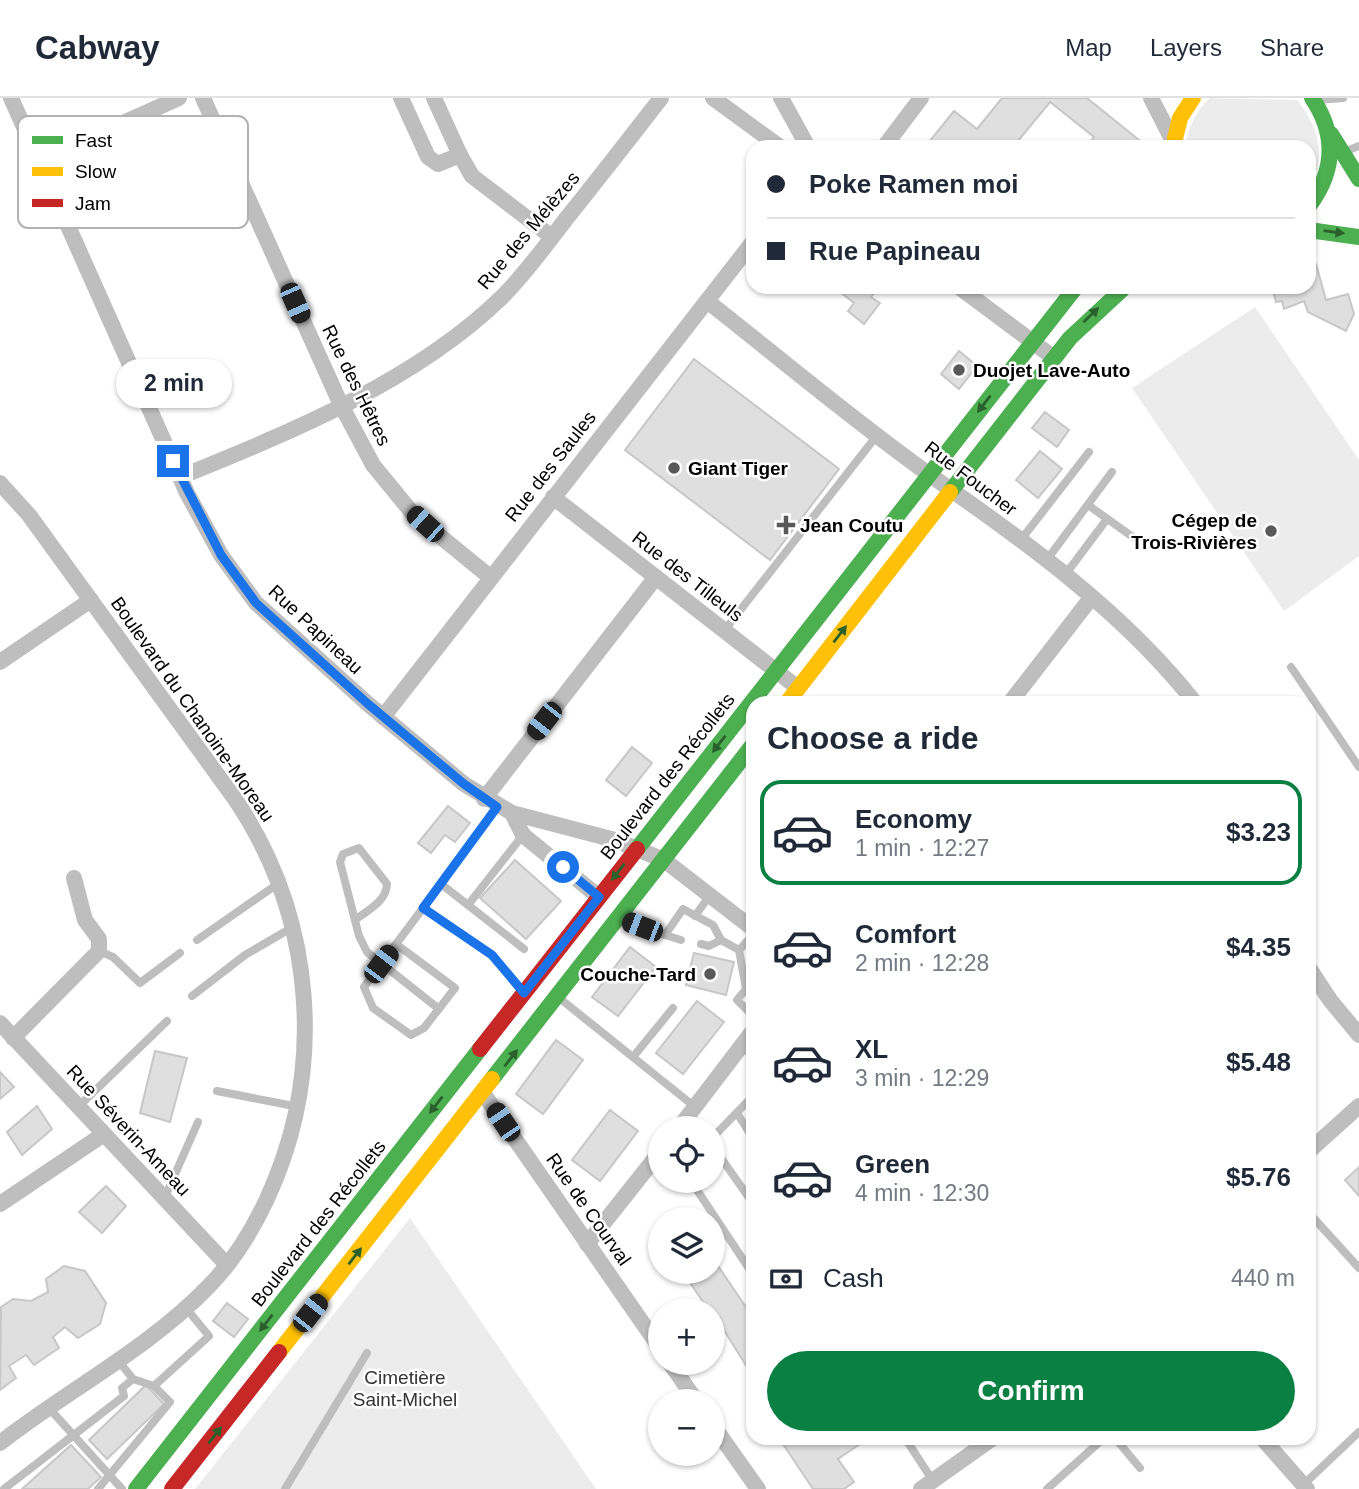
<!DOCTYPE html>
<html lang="en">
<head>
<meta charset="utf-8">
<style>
	body { margin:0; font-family:Arial,sans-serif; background:#f2f2f3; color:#1f2937; height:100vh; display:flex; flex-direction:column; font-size:26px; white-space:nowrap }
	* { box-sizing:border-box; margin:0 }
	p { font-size:23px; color:#747a83 }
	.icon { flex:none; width:38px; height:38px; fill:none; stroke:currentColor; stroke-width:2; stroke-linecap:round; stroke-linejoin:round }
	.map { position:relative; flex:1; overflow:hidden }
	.side { position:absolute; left:746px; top:598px; width:570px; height:749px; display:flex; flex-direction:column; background:#fff; border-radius:21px; box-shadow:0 2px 5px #0004 }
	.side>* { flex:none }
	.banner { position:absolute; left:746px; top:42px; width:570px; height:154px; border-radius:21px; box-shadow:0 2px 5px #0004; display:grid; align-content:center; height:154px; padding:0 21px; background:#fff }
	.fabs { position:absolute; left:648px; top:1018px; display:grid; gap:14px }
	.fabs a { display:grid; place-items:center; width:77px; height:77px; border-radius:50%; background:#fff; box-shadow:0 2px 5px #0004; font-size:35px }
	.end { position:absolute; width:32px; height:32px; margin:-16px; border:9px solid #1a73e8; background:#fff; box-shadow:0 0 0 4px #fff }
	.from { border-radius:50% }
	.bubble { position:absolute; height:49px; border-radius:24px; background:#fff; box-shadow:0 2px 5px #0004; font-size:23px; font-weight:600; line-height:49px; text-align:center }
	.car { position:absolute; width:21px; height:42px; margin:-21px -10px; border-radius:9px; box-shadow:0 0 5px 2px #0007; background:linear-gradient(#222 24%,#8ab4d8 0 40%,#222 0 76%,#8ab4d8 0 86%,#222 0) }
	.banner b { display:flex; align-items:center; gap:24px; height:66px; font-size:26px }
	.banner b+b { border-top:2px solid #e0e1e3 }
	.banner i { width:18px; height:18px; background:#1f2937 }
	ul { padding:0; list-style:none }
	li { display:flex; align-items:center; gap:21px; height:105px; margin:0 14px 10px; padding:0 7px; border:4px solid transparent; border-radius:21px }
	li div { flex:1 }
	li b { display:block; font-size:26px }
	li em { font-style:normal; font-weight:600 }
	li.on { border-color:#0b8043 }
	li>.icon { width:63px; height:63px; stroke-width:1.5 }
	h2 { padding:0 21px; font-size:32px; line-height:84px }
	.pay { display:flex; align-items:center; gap:18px; height:77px; padding:0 21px; font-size:26px }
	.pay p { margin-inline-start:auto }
	.cta { display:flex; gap:14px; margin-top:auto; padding:14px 21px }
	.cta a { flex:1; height:80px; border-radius:42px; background:#0b8043; color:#fff; font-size:28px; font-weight:600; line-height:80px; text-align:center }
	header { display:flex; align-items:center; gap:42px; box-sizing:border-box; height:98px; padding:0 35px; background:#fff; border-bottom:2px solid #e0e1e3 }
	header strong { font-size:33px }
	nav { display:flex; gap:38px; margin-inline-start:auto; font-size:24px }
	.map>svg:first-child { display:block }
	.green { fill:#ececec }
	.building { fill:#dfdfdf; stroke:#c7c7c7; stroke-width:2 }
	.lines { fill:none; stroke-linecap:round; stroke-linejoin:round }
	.lane { stroke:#bebebe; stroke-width:8 }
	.street { stroke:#bebebe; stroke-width:16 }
	.fast { stroke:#4caf50; stroke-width:16 }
	.slow { stroke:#ffc107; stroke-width:16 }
	.jam { stroke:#c62828; stroke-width:16 }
	.oneway { fill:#2a602c }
	.route { stroke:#1a73e8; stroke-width:9 }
	.poi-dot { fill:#595959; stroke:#fff; stroke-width:2.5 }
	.labels { text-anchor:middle; stroke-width:5; stroke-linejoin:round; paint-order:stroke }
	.street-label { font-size:19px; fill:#000; stroke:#fff }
	.poi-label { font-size:19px; font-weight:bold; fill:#000; stroke:#fff; text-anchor:start }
	.park-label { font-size:19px; fill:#333; stroke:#fff }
	.key { fill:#fff; stroke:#b2b2b2; stroke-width:2 }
	.key-label { font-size:19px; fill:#000 }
</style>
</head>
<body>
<header>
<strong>Cabway</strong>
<nav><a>Map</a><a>Layers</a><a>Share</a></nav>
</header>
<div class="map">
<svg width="1359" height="1391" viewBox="0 0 1359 1391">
	<rect width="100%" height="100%" fill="#fff"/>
	<!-- green -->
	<g class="green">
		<path d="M 1210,0 L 1297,2 C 1317,27 1329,58 1309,88 L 1309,49 L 1185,49 C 1189,28 1195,14 1210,0 Z"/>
		<path d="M 1255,209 L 1359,362 L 1359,458 L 1284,513 L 1132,290 Z"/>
		<path d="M 410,1120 L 596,1391 L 195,1391 Z"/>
	</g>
	<!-- building -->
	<g class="building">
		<path d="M 1002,0 L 1087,0 L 1144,46 L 1141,49 L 1086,49 L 1094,39 L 1050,4 L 1013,49 L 925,49 L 954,13 L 977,31 Z"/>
		<path d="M 1316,166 L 1326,202 L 1348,196 L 1354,216 L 1346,233 L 1308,214 L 1304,203 L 1284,211 L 1282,203 L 1276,204 L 1272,189 L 1309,189 L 1309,168 Z"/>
		<path d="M 838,189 L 879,189 L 871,199 L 880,205 L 864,226 L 848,213 L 854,205 L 836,191 Z"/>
		<path d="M 959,253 L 977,268 L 959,291 L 941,276 Z"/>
		<path d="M 694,261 L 839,371 L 770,462 L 625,352 Z"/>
		<path d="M 1045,314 L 1069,332 L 1057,349 L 1032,330 Z"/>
		<path d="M 1040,353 L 1062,371 L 1038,400 L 1016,382 Z"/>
		<path d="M 632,649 L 652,665 L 626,698 L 606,682 Z"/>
		<path d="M 448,708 L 470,725 L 455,744 L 445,737 L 431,755 L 418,745 Z"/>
		<path d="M 515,762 L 561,803 L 526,841 L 480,800 Z"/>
		<path d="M 630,849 L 656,869 L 618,918 L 592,899 Z"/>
		<path d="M 694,855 L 734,864 L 726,897 L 686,887 Z"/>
		<path d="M 697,903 L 724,924 L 683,976 L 656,955 Z"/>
		<path d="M 556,942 L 583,962 L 543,1016 L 516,996 Z"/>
		<path d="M 155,953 L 187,960 L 170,1024 L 140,1015 Z"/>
		<path d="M 0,974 L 14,989 L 0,1001 Z"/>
		<path d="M 37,1008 L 52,1031 L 22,1057 L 7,1034 Z"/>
		<path d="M 610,1012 L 638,1033 L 600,1083 L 572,1062 Z"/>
		<path d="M 1359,1069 L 1359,1098 L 1345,1082 Z"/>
		<path d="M 106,1088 L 126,1108 L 102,1135 L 79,1114 Z"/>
		<path d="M 712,1159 L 752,1218 L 752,1277 L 712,1213 L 709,1213 L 683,1174 L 712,1174 Z"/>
		<path d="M 64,1168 L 85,1173 L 106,1205 L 100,1226 L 78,1240 L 65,1229 L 53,1239 L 59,1250 L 34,1267 L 26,1257 L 9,1268 L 16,1280 L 0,1292 L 1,1209 L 13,1201 L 31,1203 L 48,1194 L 46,1181 Z"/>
		<path d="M 227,1205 L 248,1221 L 234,1239 L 213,1223 Z"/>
		<path d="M 146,1287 L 164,1306 L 107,1361 L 89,1342 Z"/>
		<path d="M 779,1340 L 856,1340 L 860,1346 L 838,1361 L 854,1384 L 844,1391 L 813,1391 Z"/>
		<path d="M 71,1347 L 101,1379 L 88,1391 L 22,1391 Z"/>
	</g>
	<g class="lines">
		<!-- lane -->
		<g class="lane">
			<path d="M 1317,2 L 1343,0"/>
			<path d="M 1344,54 L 1359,48"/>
			<path d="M 1088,407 L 1144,447"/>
			<path d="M 1020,443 L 1089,354"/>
			<path d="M 1046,463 L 1112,374"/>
			<path d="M 1065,477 L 1107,421"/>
			<path d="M 724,533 L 878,336"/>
			<path d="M 1291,569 L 1359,669"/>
			<path d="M 497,709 L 423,810 L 492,857 L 522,893"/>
			<path d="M 441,786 L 468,807 L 523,737"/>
			<path d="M 468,807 L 524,851"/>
			<path d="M 695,818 L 710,797"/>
			<path d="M 620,820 L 665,837 L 683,811 L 713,827 L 721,842 L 739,852 L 752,838"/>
			<path d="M 355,822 C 368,812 386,804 387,786 L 359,750 L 343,756 L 340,764 L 359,838 L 367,854 L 439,911"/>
			<path d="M 665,837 L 681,842"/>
			<path d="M 197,842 L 279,785"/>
			<path d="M 396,846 L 455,890 L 424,930 L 411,937 L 373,910 L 364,889 L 423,810"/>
			<path d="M 701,846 L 709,848 L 721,842"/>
			<path d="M 739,852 L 746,891 L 737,902 L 752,917"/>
			<path d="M 99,853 L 113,859 L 140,885 L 180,855"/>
			<path d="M 192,898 L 245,857 L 293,829"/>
			<path d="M 558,899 L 695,1009"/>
			<path d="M 742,948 L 752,957"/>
			<path d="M 633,959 L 673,910"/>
			<path d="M 217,993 L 299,1009"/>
			<path d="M 78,1009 L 167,923"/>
			<path d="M 737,1015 L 752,1039"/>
			<path d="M 712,1040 L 752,999"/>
			<path d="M 712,1047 L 752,1104"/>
			<path d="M 691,1083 L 752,1175"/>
			<path d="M 164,1101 L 198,1024"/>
			<path d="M 1309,1115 L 1359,1170"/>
			<path d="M 117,1261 L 133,1281 L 154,1288"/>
			<path d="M 48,1309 L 122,1391"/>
			<path d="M 905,1340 L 933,1383"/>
			<path d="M 1115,1340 L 1140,1370"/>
			<path d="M 1303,1387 L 1359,1334"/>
			<path d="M 4,1391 L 124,1298 L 122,1290 L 133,1281"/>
			<path d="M 98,1391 L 170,1304 L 154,1288 L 209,1238 L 186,1210"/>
			<path d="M 285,1391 L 367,1255"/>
			<path d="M 1047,1391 L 1104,1340"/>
		</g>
		<!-- street -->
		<g class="street">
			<path d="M 11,0 L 187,395 L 221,457 L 256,505 L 368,606 L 464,686 L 512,715 L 615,742 L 664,762 L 752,830"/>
			<path d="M 203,0 L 341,307 L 373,367 L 414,417 L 490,479"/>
			<path d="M 401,0 L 428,59 L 438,66 L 460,57 L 434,0"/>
			<path d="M 713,0 L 780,49"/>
			<path d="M 781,0 L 808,49"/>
			<path d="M 1151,0 L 1174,45"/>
			<path d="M 884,49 L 921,0"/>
			<path d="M 460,57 L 472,78 L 552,139"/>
			<path d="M 38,63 L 179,0"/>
			<path d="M 959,189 L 1054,260"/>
			<path d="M 707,203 C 781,261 854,323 930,377 C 1025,443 1124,514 1196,606"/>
			<path d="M 180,379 C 291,334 416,283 502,199 C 526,175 546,147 566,121 C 598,81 630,40 661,0"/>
			<path d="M 0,385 L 29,417 L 235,701 C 315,820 327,971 267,1101 C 252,1133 233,1164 208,1189 C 148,1251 68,1292 0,1345"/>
			<path d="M 553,399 L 798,590"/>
			<path d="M 0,564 L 91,502"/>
			<path d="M 1009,606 L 1091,500"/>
			<path d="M 383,619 L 752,145"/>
			<path d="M 484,701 L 656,479"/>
			<path d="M 512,715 L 523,737 L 599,799"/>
			<path d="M 1309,870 L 1330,902 L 1359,937"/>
			<path d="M 0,925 L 227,1167"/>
			<path d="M 13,940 L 99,853 L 99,841 L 85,822 L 74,780"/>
			<path d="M 483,995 L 660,1250"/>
			<path d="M 678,1031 L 752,934"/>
			<path d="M 1309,1053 L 1359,1008"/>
			<path d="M 0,1106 L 104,1036"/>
			<path d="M 587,1146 L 660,1054"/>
			<path d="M 670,1265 L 697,1304"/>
			<path d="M 712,1326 L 758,1391"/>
			<path d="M 1262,1340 L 1307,1391"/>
			<path d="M 921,1391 L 993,1340"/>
		</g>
		<!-- fast -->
		<g class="fast">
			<path d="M 1331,36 L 1359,81"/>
			<path d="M 1309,108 C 1335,73 1337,37 1312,0"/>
			<path d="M 1309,132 L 1359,139"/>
			<path d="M 950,394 L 1070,240 L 1125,189"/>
			<path d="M 637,751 L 1076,189"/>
			<path d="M 492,981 L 752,648"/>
			<path d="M 136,1391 L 480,951"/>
		</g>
		<!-- slow -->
		<g class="slow">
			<path d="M 1173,49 L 1180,20 L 1193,0"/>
			<path d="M 786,606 L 950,394"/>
			<path d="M 279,1254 L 492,981"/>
		</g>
		<!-- jam -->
		<g class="jam">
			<path d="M 480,951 L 637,751"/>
			<path d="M 172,1391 L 279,1254"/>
		</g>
	</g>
	<!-- one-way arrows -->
	<defs><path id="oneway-solid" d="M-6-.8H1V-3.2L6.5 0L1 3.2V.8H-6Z" transform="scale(1.75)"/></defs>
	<g class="oneway">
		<use href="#oneway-solid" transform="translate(1334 134) rotate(8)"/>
		<use href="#oneway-solid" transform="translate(1091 217) rotate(-44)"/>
		<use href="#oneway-solid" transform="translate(984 306) rotate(128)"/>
		<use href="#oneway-solid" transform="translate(840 536) rotate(-52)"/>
		<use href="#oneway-solid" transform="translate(719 646) rotate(128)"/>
		<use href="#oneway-solid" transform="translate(618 774) rotate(128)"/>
		<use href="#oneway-solid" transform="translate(511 960) rotate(-52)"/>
		<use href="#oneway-solid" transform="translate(436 1007) rotate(128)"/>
		<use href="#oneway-solid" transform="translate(355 1158) rotate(-52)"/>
		<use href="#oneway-solid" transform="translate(266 1225) rotate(128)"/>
		<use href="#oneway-solid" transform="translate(215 1337) rotate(-52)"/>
	</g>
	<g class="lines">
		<!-- route -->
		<path class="route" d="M 173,363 L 221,457 L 256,505 L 368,606 L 464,686 L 497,709 L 423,810 L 492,857 L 524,895 L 599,799 L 563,769"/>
	</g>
	<!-- markers -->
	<g class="poi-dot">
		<circle cx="959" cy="272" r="7"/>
		<circle cx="674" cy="370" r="7"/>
		<path d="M782.5 416.5h7v7h7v7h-7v7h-7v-7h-7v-7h7z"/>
		<circle cx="1271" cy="433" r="7"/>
		<circle cx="710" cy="876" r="7"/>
	</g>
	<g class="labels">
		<!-- street labels -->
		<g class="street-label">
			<text transform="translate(528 132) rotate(-50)" y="7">Rue des Mélèzes</text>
			<text transform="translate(357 287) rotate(64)" y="7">Rue des Hêtres</text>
			<text transform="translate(550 368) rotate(-52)" y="7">Rue des Saules</text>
			<text transform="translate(971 380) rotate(37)" y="7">Rue Foucher</text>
			<text transform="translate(688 478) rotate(38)" y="7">Rue des Tilleuls</text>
			<text transform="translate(316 531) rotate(43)" y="7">Rue Papineau</text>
			<text transform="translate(193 611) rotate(55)" y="7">Boulevard du Chanoine-Moreau</text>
			<text transform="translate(667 678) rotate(-52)" y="7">Boulevard des Récollets</text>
			<text transform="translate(129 1032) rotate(47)" y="7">Rue Séverin-Ameau</text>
			<text transform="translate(589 1111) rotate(55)" y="7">Rue de Courval</text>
			<text transform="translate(318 1125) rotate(-52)" y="7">Boulevard des Récollets</text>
		</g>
		<!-- poi labels -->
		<g class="poi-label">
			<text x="973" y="279">Duojet Lave-Auto</text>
			<text x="688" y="377">Giant Tiger</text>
			<text x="1257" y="429" text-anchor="end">Cégep de<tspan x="1257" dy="22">Trois-Rivières</tspan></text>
			<text x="800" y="434">Jean Coutu</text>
			<text x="696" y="883" text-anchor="end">Couche-Tard</text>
		</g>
		<!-- park labels -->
		<g class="park-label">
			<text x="405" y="1286">Cimetière<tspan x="405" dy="22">Saint-Michel</tspan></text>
		</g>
	</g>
	<!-- legend -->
	<rect x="18" y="18" width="230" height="112" rx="10" class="key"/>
	<rect x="32" y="38" width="31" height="8" fill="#4caf50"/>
	<rect x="32" y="69" width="31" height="9" fill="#ffc107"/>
	<rect x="32" y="101" width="31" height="8" fill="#c62828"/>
	<g class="key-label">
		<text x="75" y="49">Fast</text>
		<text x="75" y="80">Slow</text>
		<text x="75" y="112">Jam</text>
	</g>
</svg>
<div class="fabs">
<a><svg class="icon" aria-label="locate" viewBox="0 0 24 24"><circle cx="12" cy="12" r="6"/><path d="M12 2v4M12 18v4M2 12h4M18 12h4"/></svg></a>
<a><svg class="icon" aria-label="layers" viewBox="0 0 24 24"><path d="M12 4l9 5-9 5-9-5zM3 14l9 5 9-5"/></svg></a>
<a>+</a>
<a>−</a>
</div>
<i class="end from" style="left:563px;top:769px"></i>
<i class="end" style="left:173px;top:363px"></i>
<div class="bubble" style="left:116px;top:261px;width:116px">2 min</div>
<i class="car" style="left:295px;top:205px;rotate:156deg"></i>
<i class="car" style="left:425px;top:426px;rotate:312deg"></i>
<i class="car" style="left:544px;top:623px;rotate:218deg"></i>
<i class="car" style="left:642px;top:829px;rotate:291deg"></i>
<i class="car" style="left:381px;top:866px;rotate:37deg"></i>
<i class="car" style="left:503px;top:1024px;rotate:326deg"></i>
<i class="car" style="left:310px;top:1215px;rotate:38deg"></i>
<div class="banner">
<b><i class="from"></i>Poke Ramen moi</b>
<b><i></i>Rue Papineau</b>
</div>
<section class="side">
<h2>Choose a ride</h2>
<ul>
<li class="on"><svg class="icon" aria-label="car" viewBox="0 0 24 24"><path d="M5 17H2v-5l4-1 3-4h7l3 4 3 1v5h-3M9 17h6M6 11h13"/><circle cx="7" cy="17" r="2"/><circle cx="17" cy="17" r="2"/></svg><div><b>Economy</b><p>1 min · 12:27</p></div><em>$3.23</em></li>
<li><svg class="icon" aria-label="car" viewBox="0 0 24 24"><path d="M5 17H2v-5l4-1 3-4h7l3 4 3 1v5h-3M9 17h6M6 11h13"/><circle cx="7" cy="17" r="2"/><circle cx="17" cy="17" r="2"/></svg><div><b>Comfort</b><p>2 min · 12:28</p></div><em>$4.35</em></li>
<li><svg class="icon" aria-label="car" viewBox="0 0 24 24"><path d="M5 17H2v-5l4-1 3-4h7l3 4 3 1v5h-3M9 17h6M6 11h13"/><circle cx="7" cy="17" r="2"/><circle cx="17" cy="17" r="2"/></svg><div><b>XL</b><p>3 min · 12:29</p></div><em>$5.48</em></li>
<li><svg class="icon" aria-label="car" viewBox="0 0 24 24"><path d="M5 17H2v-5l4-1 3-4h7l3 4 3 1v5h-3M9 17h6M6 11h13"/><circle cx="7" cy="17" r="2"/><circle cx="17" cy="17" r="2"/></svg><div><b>Green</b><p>4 min · 12:30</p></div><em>$5.76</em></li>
</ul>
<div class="pay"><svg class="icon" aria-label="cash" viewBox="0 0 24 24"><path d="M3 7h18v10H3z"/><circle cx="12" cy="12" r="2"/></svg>Cash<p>440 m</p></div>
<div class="cta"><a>Confirm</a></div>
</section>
</div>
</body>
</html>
